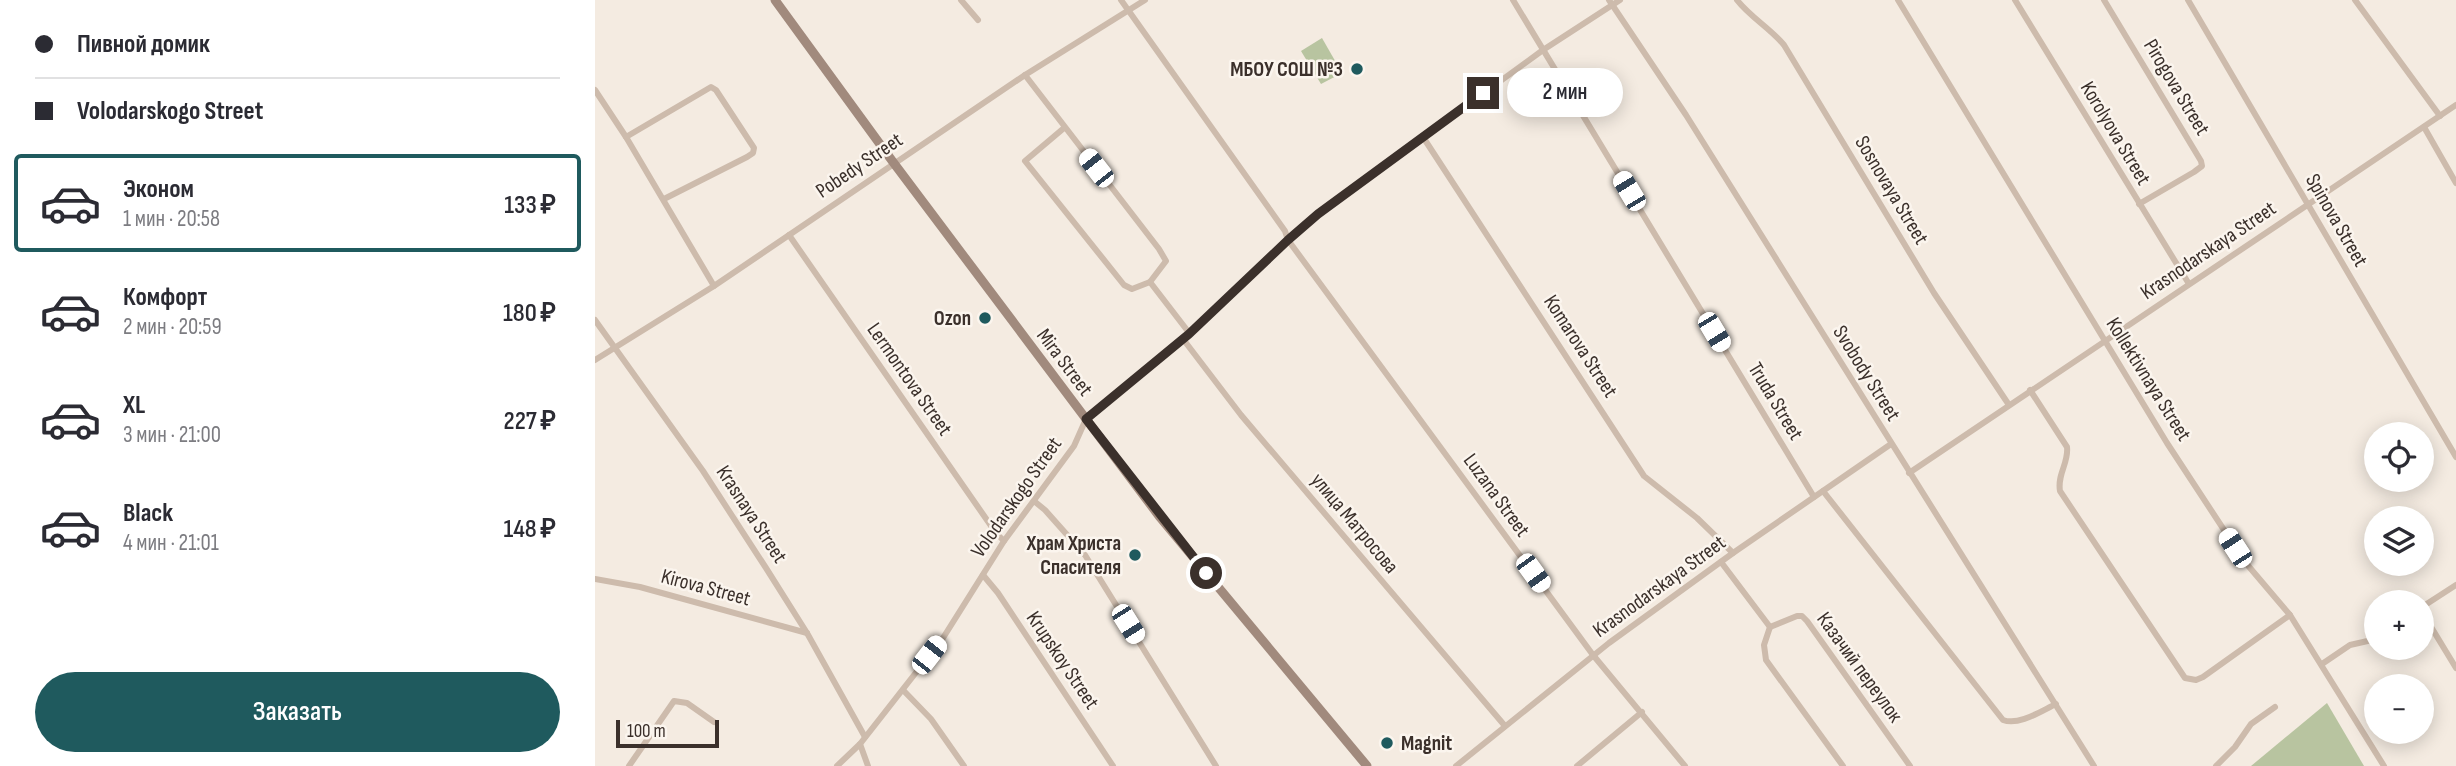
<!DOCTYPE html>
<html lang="ru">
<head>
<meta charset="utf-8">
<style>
	body { margin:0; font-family:"Sofia Sans Condensed",sans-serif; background:#f2f2f3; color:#2b2b33; height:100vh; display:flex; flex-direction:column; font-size:26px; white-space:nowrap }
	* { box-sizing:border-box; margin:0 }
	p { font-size:23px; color:#7c7c81 }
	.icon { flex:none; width:38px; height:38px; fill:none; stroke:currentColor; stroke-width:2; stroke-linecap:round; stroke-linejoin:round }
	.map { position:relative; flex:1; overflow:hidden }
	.sheet { display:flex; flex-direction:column; background:#fff; width:595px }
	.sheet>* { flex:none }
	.banner { display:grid; align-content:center; height:154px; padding:0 35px; background:#fff }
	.fabs { position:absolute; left:1769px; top:422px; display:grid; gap:14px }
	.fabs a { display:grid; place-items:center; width:70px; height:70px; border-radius:50%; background:#fff; box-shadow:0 4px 18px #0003; font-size:35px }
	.scale { position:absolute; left:21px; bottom:18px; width:103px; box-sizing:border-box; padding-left:7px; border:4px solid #3b302b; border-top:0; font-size:19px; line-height:24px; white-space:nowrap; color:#3b302b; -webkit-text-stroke:5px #fbf5ee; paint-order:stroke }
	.end { position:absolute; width:32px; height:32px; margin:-16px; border:9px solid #3b302b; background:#fff; box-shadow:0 0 0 4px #fff }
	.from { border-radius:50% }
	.bubble { position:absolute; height:49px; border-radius:24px; background:#fff; box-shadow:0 4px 18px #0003; font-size:23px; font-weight:600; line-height:49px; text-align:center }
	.car { position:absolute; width:21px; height:42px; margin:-21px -10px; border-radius:9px; box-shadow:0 0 5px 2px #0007; background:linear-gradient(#fff 24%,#345 0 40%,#fff 0 76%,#345 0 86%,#fff 0) }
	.banner b { display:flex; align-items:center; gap:24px; height:66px; font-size:26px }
	.banner b+b { border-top:2px solid #e1e1e2 }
	.banner i { width:18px; height:18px; background:#2b2b33 }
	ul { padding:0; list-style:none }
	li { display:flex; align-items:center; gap:21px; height:98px; margin:0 14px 10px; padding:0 21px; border:4px solid transparent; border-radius:7px }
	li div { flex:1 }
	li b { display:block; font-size:26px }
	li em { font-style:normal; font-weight:600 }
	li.on { border-color:#1f5a5e }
	li>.icon { width:63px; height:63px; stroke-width:1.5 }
	.primary-button { display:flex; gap:14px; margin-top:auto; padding:14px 35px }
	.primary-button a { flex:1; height:80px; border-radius:42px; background:#1f5a5e; color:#fff; font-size:28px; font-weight:600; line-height:80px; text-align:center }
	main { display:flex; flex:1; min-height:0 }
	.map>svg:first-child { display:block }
	.green { fill:#b8c4a0 }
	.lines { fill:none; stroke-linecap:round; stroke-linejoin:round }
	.street { stroke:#cdbbac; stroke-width:6 }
	.secondary { stroke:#a18a7d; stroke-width:9 }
	.route { stroke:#3b302b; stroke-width:9 }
	.poi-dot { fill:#1f5a5e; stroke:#fbf5ee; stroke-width:2.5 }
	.labels { text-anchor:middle; stroke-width:5; stroke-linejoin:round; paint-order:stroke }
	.poi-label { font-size:21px; font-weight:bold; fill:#3b302b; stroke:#fbf5ee; text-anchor:end }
	.street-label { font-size:21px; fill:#3b302b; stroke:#fbf5ee }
</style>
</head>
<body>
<main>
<section class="sheet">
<div class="banner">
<b><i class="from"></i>Пивной домик</b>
<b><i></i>Volodarskogo Street</b>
</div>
<ul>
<li class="on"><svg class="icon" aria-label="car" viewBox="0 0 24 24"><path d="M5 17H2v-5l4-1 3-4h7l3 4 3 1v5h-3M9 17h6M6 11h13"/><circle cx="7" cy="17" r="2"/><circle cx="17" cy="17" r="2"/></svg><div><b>Эконом</b><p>1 мин · 20:58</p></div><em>133 ₽</em></li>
<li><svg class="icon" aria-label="car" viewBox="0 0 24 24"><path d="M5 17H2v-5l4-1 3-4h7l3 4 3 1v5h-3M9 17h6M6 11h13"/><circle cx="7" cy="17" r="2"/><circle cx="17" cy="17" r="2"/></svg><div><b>Комфорт</b><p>2 мин · 20:59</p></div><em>180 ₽</em></li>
<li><svg class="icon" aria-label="car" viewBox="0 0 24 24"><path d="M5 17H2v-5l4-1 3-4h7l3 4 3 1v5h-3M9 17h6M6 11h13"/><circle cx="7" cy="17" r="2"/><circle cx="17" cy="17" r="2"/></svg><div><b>XL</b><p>3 мин · 21:00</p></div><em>227 ₽</em></li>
<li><svg class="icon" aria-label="car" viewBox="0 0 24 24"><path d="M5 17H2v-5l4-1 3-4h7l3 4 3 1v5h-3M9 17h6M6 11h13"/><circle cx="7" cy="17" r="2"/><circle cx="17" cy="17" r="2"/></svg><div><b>Black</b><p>4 мин · 21:01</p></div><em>148 ₽</em></li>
</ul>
<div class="primary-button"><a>Заказать</a></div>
</section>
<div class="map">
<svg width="1861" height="766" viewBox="0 0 1861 766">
	<rect width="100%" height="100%" fill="#f4ebe1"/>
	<!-- green -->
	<g class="green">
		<path d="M 727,38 L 747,73 L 726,84 L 706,51 Z"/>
		<path d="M 1732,703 L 1769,766 L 1656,766 Z"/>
	</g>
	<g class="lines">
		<!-- street -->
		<g class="street">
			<path d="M 366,0 L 383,20"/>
			<path d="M 526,0 L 690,231 L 693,240 L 998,655 L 1090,766"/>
			<path d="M 918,0 L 1219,497"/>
			<path d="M 1014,0 L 1091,115 L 1499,766"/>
			<path d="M 1142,0 C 1155,17 1175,28 1189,45 L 1339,293 L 1414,405"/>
			<path d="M 1303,0 L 1572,443 L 1650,562 L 1695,615 L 1789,766"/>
			<path d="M 1420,0 L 1594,284"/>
			<path d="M 1509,0 L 1606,161 L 1607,166 L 1599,172 L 1544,204"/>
			<path d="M 1593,0 L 1861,457"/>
			<path d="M 1760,0 L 1845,116"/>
			<path d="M 430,75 L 564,249 L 571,261 L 555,282 L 595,334"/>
			<path d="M 0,90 L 31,137 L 119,286"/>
			<path d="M 1829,127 L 1861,183"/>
			<path d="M 469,128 L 430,161 L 529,285 L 537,289 L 555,282"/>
			<path d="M 31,137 L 116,87 L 121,90 L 159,148 L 158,153 L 152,157 L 69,199"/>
			<path d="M 828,137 L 1049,476 L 1102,518 L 1138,553"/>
			<path d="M 194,235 L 401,533 L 409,541"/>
			<path d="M 0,320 L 108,471 L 171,568 L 212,633 L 270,737"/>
			<path d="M 588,339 L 646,415 L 910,726"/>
			<path d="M 0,360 L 119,286 L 430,75 L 550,0"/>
			<path d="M 1435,390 L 1472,447 C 1474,463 1462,474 1465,491 L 1590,678 L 1601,680 L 1608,677 L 1695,615"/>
			<path d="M 1314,473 L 1861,105"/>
			<path d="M 1228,491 L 1408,720 C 1424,726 1446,711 1461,704"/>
			<path d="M 439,501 L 450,510 L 490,555 L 621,766"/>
			<path d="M 1126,562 L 1175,627"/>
			<path d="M 388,575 L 403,593 L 518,766"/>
			<path d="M 0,579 L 45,587 L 212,633"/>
			<path d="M 1827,607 L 1861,585"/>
			<path d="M 1827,612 L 1861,668"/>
			<path d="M 1175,627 L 1202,616 L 1207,616 L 1212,621 L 1315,766"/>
			<path d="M 1175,627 L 1169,645 L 1171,660 L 1248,766"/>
			<path d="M 1727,664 L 1755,645 L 1777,640 L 1782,637"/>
			<path d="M 308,690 L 336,719 L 369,766"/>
			<path d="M 265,744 L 273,766"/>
			<path d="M 34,766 L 79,701 L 92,703 L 119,722"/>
			<path d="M 242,766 L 265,744 L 348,638 L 409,541 L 479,446 L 491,419 L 595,334 L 693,240 L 723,214 L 948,50 L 1025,0"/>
			<path d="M 861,766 L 1014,643 L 1138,553 L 1296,444"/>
			<path d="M 982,766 L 1047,712"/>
			<path d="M 1621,766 L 1640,747 L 1656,724 L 1680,707"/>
		</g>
		<!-- secondary -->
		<path class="secondary" d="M 180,0 L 298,162 L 564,516 L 772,766"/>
	</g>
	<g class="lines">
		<!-- route -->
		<path class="route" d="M 611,573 L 491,419 L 594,334 L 693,240 L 723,214 L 888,93"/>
	</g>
	<!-- markers -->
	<g class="poi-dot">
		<circle cx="762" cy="69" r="7"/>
		<circle cx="390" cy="318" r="7"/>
		<circle cx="540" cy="555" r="7"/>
		<circle cx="792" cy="743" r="7"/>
	</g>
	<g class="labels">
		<!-- poi labels -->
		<g class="poi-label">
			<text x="748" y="76">МБОУ СОШ №3</text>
			<text x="376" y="325">Ozon</text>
			<text x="526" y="550">Храм Христа<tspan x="526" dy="24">Спасителя</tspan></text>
			<text x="806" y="750" text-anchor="start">Magnit</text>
		</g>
		<!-- street labels -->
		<g class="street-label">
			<text transform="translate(1582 87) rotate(59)" y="7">Pirogova Street</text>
			<text transform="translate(1521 133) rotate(59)" y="7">Korolyova Street</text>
			<text transform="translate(264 165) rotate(-34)" y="7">Pobedy Street</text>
			<text transform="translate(1297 190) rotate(59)" y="7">Sosnovaya Street</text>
			<text transform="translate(1742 220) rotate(60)" y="7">Spinova Street</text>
			<text transform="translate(1613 250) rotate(-34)" y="7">Krasnodarskaya Street</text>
			<text transform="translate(986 346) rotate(57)" y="7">Komarova Street</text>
			<text transform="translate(470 362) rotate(53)" y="7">Mira Street</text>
			<text transform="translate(1272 373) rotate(58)" y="7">Svobody Street</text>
			<text transform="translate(315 379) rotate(55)" y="7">Lermontova Street</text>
			<text transform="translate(1554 379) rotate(58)" y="7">Kollektivnaya Street</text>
			<text transform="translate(1181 401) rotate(59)" y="7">Truda Street</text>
			<text transform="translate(902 495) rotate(54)" y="7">Luzana Street</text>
			<text transform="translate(421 497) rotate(-55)" y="7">Volodarskogo Street</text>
			<text transform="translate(157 514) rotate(57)" y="7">Krasnaya Street</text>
			<text transform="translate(760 523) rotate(50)" y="7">улица Матросова</text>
			<text transform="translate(1064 586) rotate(-36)" y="7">Krasnodarskaya Street</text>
			<text transform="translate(111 587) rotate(15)" y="7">Kirova Street</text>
			<text transform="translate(468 660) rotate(56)" y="7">Krupskoy Street</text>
			<text transform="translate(1265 667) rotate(54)" y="7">Казачий переулок</text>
		</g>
	</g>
</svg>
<div class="fabs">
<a><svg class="icon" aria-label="locate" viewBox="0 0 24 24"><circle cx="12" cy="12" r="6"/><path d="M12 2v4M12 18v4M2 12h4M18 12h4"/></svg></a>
<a><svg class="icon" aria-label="layers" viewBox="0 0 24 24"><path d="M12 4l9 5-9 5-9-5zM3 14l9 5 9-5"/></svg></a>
<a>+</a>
<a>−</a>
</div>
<div class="scale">100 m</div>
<i class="end from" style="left:611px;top:573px"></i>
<i class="end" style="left:888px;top:93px"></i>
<div class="bubble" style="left:912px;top:68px;width:116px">2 мин</div>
<i class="car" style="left:501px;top:168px;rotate:322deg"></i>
<i class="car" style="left:1034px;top:191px;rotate:329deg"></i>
<i class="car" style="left:1119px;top:332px;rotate:149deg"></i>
<i class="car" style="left:1640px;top:548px;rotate:327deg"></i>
<i class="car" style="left:938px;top:573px;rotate:144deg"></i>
<i class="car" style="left:533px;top:624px;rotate:148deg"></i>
<i class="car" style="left:334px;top:655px;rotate:38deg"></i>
</div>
</main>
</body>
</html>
